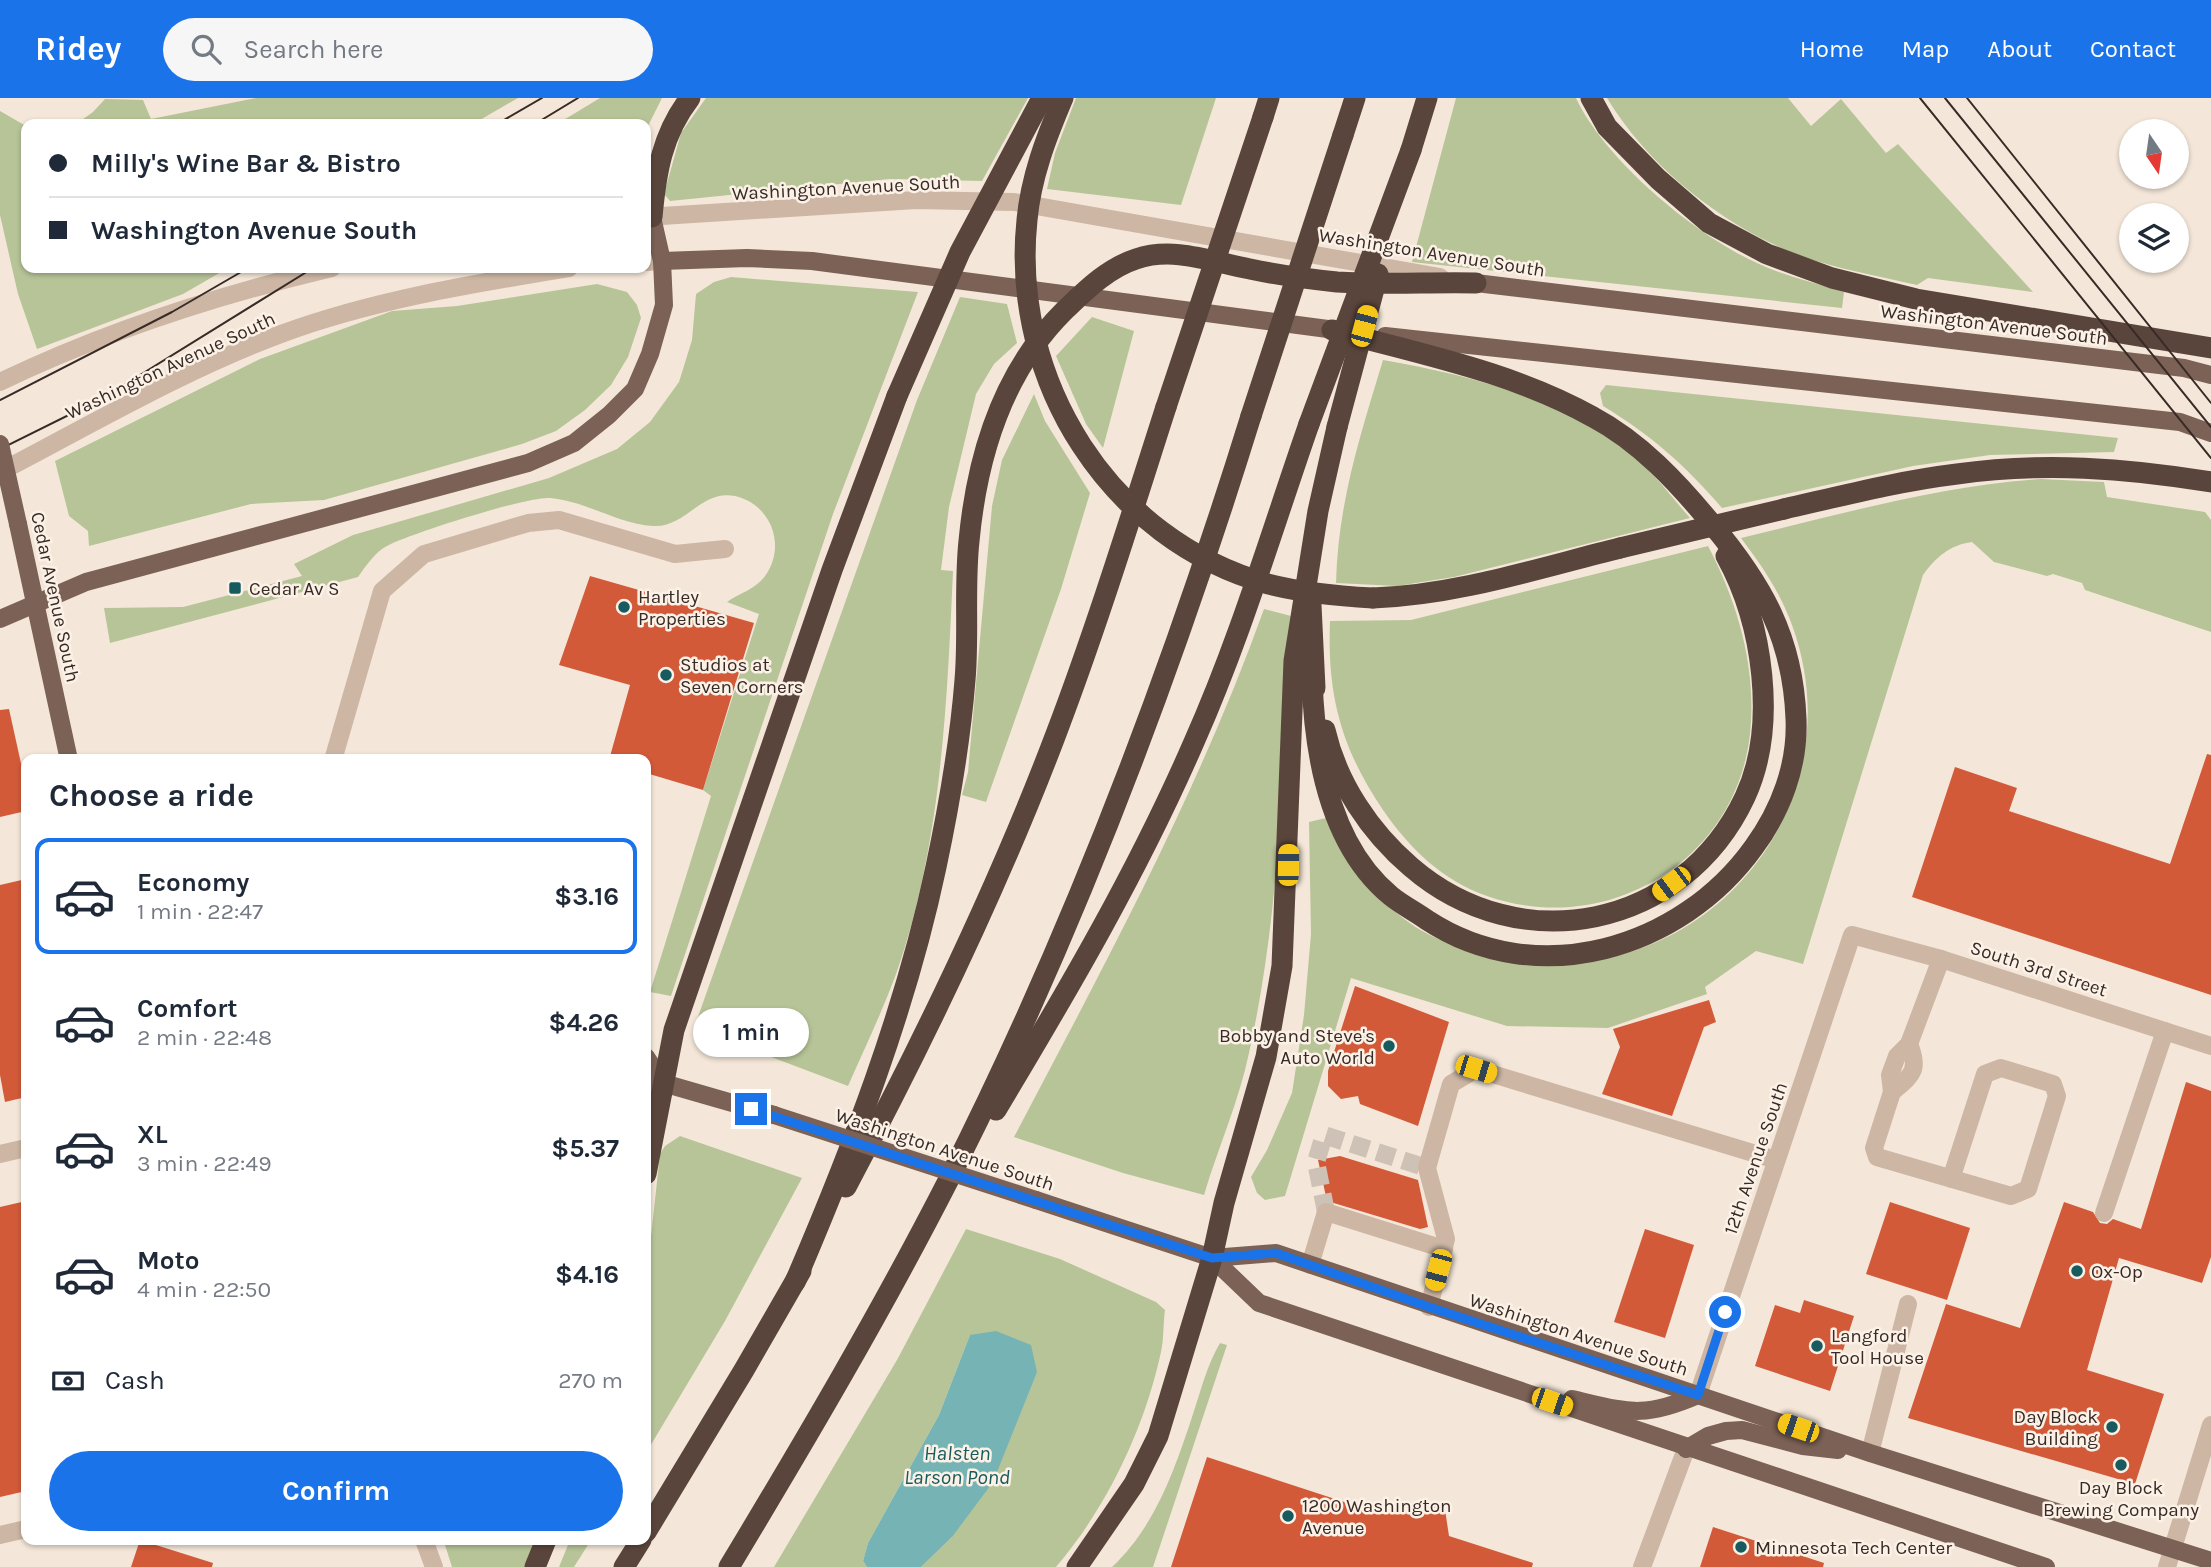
<!DOCTYPE html>
<html lang="en">
<head>
<meta charset="utf-8">
<style>
	body { margin:0; font-family:Karla,sans-serif; background:#f6f6f7; color:#1f2937; height:100vh; display:flex; flex-direction:column; font-size:26px; white-space:nowrap }
	* { box-sizing:border-box; margin:0 }
	p { font-size:23px; color:#747a83 }
	.icon { flex:none; width:38px; height:38px; fill:none; stroke:currentColor; stroke-width:2; stroke-linecap:round; stroke-linejoin:round }
	.map { position:relative; flex:1; overflow:hidden }
	.drawer { position:absolute; left:21px; top:656px; width:630px; height:791px; display:flex; flex-direction:column; background:#fff; border-radius:14px; box-shadow:0 2px 5px #0004 }
	.drawer>* { flex:none }
	.banner { position:absolute; left:21px; top:21px; width:630px; height:154px; border-radius:14px; box-shadow:0 2px 5px #0004; display:grid; align-content:center; height:154px; padding:0 28px; background:#fff }
	.needle { width:46px; rotate:167deg }
	.buttons { position:absolute; left:2119px; top:21px; display:grid; gap:14px }
	.buttons a { display:grid; place-items:center; width:70px; height:70px; border-radius:50%; background:#fff; box-shadow:0 2px 5px #0004; font-size:35px }
	.end { position:absolute; width:32px; height:32px; margin:-16px; border:9px solid #1a73e8; background:#fff; box-shadow:0 0 0 4px #fff }
	.from { border-radius:50% }
	.bubble { position:absolute; height:49px; border-radius:24px; background:#fff; box-shadow:0 2px 5px #0004; font-size:23px; font-weight:700; line-height:49px; text-align:center }
	.car { position:absolute; width:21px; height:42px; margin:-21px -10px; border-radius:9px; box-shadow:0 0 5px 2px #0007; background:linear-gradient(#f5c518 24%,#345 0 40%,#f5c518 0 76%,#345 0 86%,#f5c518 0) }
	.banner b { display:flex; align-items:center; gap:24px; height:66px; font-size:26px }
	.banner b+b { border-top:2px solid #e0e1e3 }
	.banner i { width:18px; height:18px; background:#1f2937 }
	ul { padding:0; list-style:none }
	li { display:flex; align-items:center; gap:21px; height:116px; margin:0 14px 10px; padding:0 14px; border:4px solid transparent; border-radius:14px }
	li div { flex:1 }
	li b { display:block; font-size:26px }
	li em { font-style:normal; font-weight:700 }
	li.on { border-color:#1a73e8 }
	li>.icon { width:63px; height:63px; stroke-width:1.5 }
	h2 { padding:0 28px; font-size:32px; line-height:84px }
	.pay { display:flex; align-items:center; gap:18px; height:77px; padding:0 28px; font-size:26px }
	.pay p { margin-inline-start:auto }
	.cta { display:flex; gap:14px; margin-top:auto; padding:14px 28px }
	.cta a { flex:1; height:80px; border-radius:42px; background:#1a73e8; color:#fff; font-size:28px; font-weight:700; line-height:80px; text-align:center }
	header { display:flex; align-items:center; gap:42px; box-sizing:border-box; height:98px; padding:0 35px; background:#1a73e8; color:#fff }
	header strong { font-size:33px }
	nav { display:flex; gap:38px; margin-inline-start:auto; font-size:24px }
	.search { width:490px; height:63px; background:#f6f6f7; display:flex; align-items:center; gap:18px; box-sizing:border-box; padding:0 24px; border-radius:38px; color:#747a83; font-size:26px }
	.map>svg:first-child { display:block }
	.green { fill:#b7c498 }
	.water { fill:#75b3b4 }
	.building { fill:#d25a39 }
	.lines { fill:none; stroke-linecap:round; stroke-linejoin:round }
	.minor-tunnel { stroke:#cec1b5; stroke-width:18; stroke-dasharray:18 9; stroke-linecap:butt }
	.minor { stroke:#cdb6a4; stroke-width:18 }
	.major { stroke:#7b6156; stroke-width:18 }
	.highway { stroke:#5a453c; stroke-width:21 }
	.tram { stroke:#382b26; stroke-width:2 }
	.major-bridge { stroke:#7b6156; stroke-width:18 }
	.highway-bridge { stroke:#5a453c; stroke-width:21 }
	.route { stroke:#1a73e8; stroke-width:9 }
	.poi-dot { fill:#185b5e; stroke:#fbf1e6; stroke-width:2.5 }
	.labels { text-anchor:middle; stroke-width:5; stroke-linejoin:round; paint-order:stroke }
	.street-label { font-size:19px; fill:#382b26; stroke:#fbf1e6 }
	.poi-label { font-size:19px; fill:#382b26; stroke:#fbf1e6; text-anchor:start }
	.water-label { font-size:21px; font-style:italic; fill:#185b5e; stroke:#fbf1e6 }
</style>
</head>
<body>
<header>
<strong>Ridey</strong>
<div class="search"><svg class="icon" aria-label="search" viewBox="0 0 24 24"><circle cx="10" cy="10" r="6"/><path d="M15 15l6 6"/></svg>Search here</div>
<nav><a>Home</a><a>Map</a><a>About</a><a>Contact</a></nav>
</header>
<div class="map">
<svg width="2211" height="1469" viewBox="0 0 2211 1469">
	<rect width="100%" height="100%" fill="#f4e7d9"/>
	<!-- green -->
	<g class="green">
		<path d="M 256,0 L 518,0 L 473,26 L 76,26 L 93,14 L 105,1 L 143,2 L 151,21 Z"/>
		<path d="M 600,0 L 662,0 L 646,32 L 646,26 L 557,26 Z"/>
		<path d="M 706,0 L 1028,0 L 982,83 L 890,81 L 670,103 L 664,96 L 681,35 Z"/>
		<path d="M 1076,0 L 1216,0 L 1181,107 L 1047,91 L 1055,55 Z"/>
		<path d="M 1456,0 L 1576,0 C 1605,62 1695,137 1757,165 C 1784,178 1816,185 1844,194 L 1842,210 L 1412,164 Z"/>
		<path d="M 1607,0 L 1788,0 L 1811,28 L 1841,1 L 1886,55 L 1898,46 L 2033,194 L 1928,180 L 1917,187 C 1869,176 1818,168 1773,146 C 1708,115 1645,63 1607,0 Z"/>
		<path d="M 0,13 L 26,28 L 26,170 L 228,170 L 183,196 L 37,251 L 18,196 L 0,117 Z"/>
		<path d="M 731,179 L 918,194 L 833,416 L 671,898 L 650,894 L 711,698 L 703,692 L 759,516 L 727,504 C 739,495 755,492 765,478 C 787,448 771,406 735,398 C 701,391 686,430 653,428 C 618,426 586,403 550,400 C 528,398 409,436 387,448 C 375,454 366,468 358,479 L 110,545 L 104,510 L 183,509 L 302,478 L 294,466 L 353,437 L 549,380 L 617,351 L 650,324 L 679,284 L 692,242 L 696,196 L 714,184 Z"/>
		<path d="M 597,186 L 627,194 L 637,207 L 641,220 L 628,259 L 611,287 L 585,312 L 556,333 L 522,346 L 324,402 L 251,406 L 89,448 L 88,433 L 69,418 L 55,363 L 260,261 L 392,213 L 457,208 Z"/>
		<path d="M 960,199 L 1007,206 L 1017,245 L 994,266 L 976,296 L 949,409 L 941,472 L 953,473 C 947,609 941,750 895,879 C 881,916 864,952 848,988 L 694,930 L 917,302 Z"/>
		<path d="M 1092,219 L 1134,233 L 1103,350 L 1086,326 L 1056,258 Z"/>
		<path d="M 1383,262 C 1474,278 1569,302 1640,364 C 1658,380 1674,402 1690,420 L 1454,479 L 1397,488 L 1336,485 C 1338,405 1360,338 1383,262 Z"/>
		<path d="M 1606,287 L 2118,340 L 2114,354 L 1990,357 L 1913,368 L 1722,410 C 1685,367 1652,338 1603,308 L 1600,295 Z"/>
		<path d="M 1034,296 L 1045,323 L 1090,395 L 1061,491 L 986,704 L 962,697 L 968,674 L 992,408 L 1002,362 Z"/>
		<path d="M 2041,381 L 2104,384 L 2107,399 L 2205,414 L 2211,422 L 2211,534 L 2085,492 L 2082,485 L 2053,476 L 2047,478 L 1994,464 L 1972,444 C 1950,447 1936,459 1923,477 L 1803,866 L 1756,853 L 1705,889 L 1707,896 L 1608,930 L 1507,928 L 1351,880 L 1285,1098 L 1265,1102 L 1257,1095 L 1251,1079 L 1267,1052 L 1292,995 L 1304,917 L 1311,836 L 1309,724 L 1326,720 C 1346,758 1368,793 1403,820 C 1433,844 1474,855 1511,861 C 1702,895 1859,710 1792,527 C 1780,494 1762,468 1741,440 C 1841,416 1939,388 2041,381 Z"/>
		<path d="M 1708,448 C 1738,505 1757,571 1750,636 C 1736,764 1606,840 1487,798 C 1443,783 1409,750 1383,712 C 1341,650 1327,597 1330,523 L 1411,522 Z"/>
		<path d="M 1264,511 L 1291,518 C 1283,664 1281,812 1249,955 C 1239,1003 1218,1050 1204,1097 L 1123,1075 L 1014,1039 C 1105,866 1198,695 1264,511 Z"/>
		<path d="M 680,1038 L 802,1080 L 725,1223 L 646,1355 L 646,1184 L 660,1056 L 665,1048 Z"/>
		<path d="M 966,1131 L 1060,1161 L 1156,1204 L 1165,1212 C 1163,1226 1164,1241 1161,1254 C 1144,1332 1107,1409 1056,1469 L 921,1469 L 952,1439 L 970,1237 L 939,1317 L 868,1445 L 863,1463 L 867,1469 L 774,1469 L 897,1262 Z"/>
		<path d="M 1220,1245 L 1227,1247 L 1153,1469 L 1112,1469 C 1155,1429 1175,1371 1193,1316 C 1201,1292 1207,1267 1220,1245 Z"/>
		<path d="M 452,1442 L 536,1442 L 525,1469 L 452,1469 L 445,1447 Z"/>
		<path d="M 570,1442 L 591,1442 L 574,1469 L 559,1469 Z"/>
	</g>
	<!-- water -->
	<path class="water" d="M 996,1233 L 1031,1247 L 1037,1274 L 993,1384 L 952,1439 L 921,1469 L 867,1469 L 863,1463 L 868,1445 L 939,1317 L 970,1237 Z"/>
	<!-- building -->
	<g class="building">
		<path d="M 590,478 L 754,525 L 703,692 L 646,675 L 646,662 L 609,662 L 630,587 L 559,567 Z"/>
		<path d="M 9,611 L 26,688 L 26,713 L 0,719 L 0,612 Z"/>
		<path d="M 2207,656 L 2211,657 L 2211,897 L 1912,799 L 1955,669 L 2017,690 L 2009,713 L 2170,766 Z"/>
		<path d="M 26,781 L 26,999 L 5,1004 L 0,977 L 0,787 Z"/>
		<path d="M 1355,888 L 1449,924 L 1418,1028 L 1360,1006 L 1358,998 L 1341,1001 L 1328,988 L 1328,973 Z"/>
		<path d="M 1709,902 L 1716,924 L 1704,929 L 1672,1018 L 1602,996 L 1620,949 L 1613,931 Z"/>
		<path d="M 2186,984 L 2211,993 L 2211,1159 L 2202,1185 L 2119,1160 L 2087,1272 L 2164,1296 L 2135,1386 L 1908,1320 L 1946,1206 L 2020,1230 L 2064,1104 L 2093,1114 L 2100,1125 L 2107,1126 L 2113,1121 L 2141,1131 Z"/>
		<path d="M 1340,1058 L 1418,1082 L 1428,1129 L 1420,1131 L 1327,1103 L 1318,1062 Z"/>
		<path d="M 26,1103 L 26,1393 L 0,1399 L 0,1109 Z"/>
		<path d="M 1890,1104 L 1970,1130 L 1947,1202 L 1866,1176 Z"/>
		<path d="M 1645,1131 L 1694,1147 L 1665,1240 L 1614,1224 Z"/>
		<path d="M 1804,1202 L 1854,1218 L 1830,1293 L 1755,1268 L 1775,1207 L 1800,1215 Z"/>
		<path d="M 1207,1359 L 1381,1416 L 1444,1405 L 1449,1438 L 1533,1465 L 1532,1469 L 1171,1469 Z"/>
		<path d="M 1713,1429 L 1824,1465 L 1823,1469 L 1700,1469 Z"/>
		<path d="M 140,1442 L 213,1465 L 212,1469 L 131,1469 Z"/>
	</g>
	<g class="lines">
		<!-- minor-tunnel -->
		<path class="minor-tunnel" d="M 1326,1114 L 1316,1064 L 1324,1037 L 1427,1070"/>
		<!-- minor -->
		<g class="minor">
			<path d="M 646,119 L 916,102 L 1014,104 L 1440,179"/>
			<path d="M 646,164 L 662,163"/>
			<path d="M 0,284 C 106,233 218,197 332,170"/>
			<path d="M 0,374 C 92,326 184,272 281,236 C 373,202 472,186 569,170"/>
			<path d="M 333,662 L 382,493 L 424,456 L 528,425 L 559,422 L 675,456 L 725,451"/>
			<path d="M 1941,861 L 1909,946 L 1897,958 L 1890,977 L 1892,994 L 1874,1050 L 1877,1059 L 2011,1098 L 2028,1091 L 2057,998 L 2053,986 L 2001,970 L 1985,976 L 1951,1081"/>
			<path d="M 1892,994 C 1912,977 1920,973 1909,946"/>
			<path d="M 0,1056 L 26,1050"/>
			<path d="M 2104,1115 L 2165,933"/>
			<path d="M 1310,1167 L 1326,1114 L 1444,1151"/>
			<path d="M 1429,1209 L 1446,1141 L 1427,1070 L 1451,986 L 1476,971 L 1776,1062"/>
			<path d="M 1698,1297 L 1852,837 L 1941,861 L 2211,948"/>
			<path d="M 1870,1355 L 1908,1206"/>
			<path d="M 0,1437 L 26,1431"/>
			<path d="M 424,1442 L 434,1469"/>
			<path d="M 1642,1469 L 1686,1351"/>
			<path d="M 2167,1469 L 2211,1327"/>
		</g>
		<!-- major -->
		<g class="major">
			<path d="M 662,163 L 747,160 L 812,163 L 1343,233"/>
			<path d="M 1476,185 L 2184,270 L 2211,277"/>
			<path d="M 1385,238 L 2180,324 L 2211,335"/>
			<path d="M 18,426 L 69,662"/>
			<path d="M 0,521 L 86,484 L 528,365 L 574,345 L 609,317 L 635,291 L 650,256 L 664,207 L 662,163 L 652,119"/>
			<path d="M 646,959 L 663,985"/>
			<path d="M 646,987 L 663,985 L 774,1017"/>
			<path d="M 1036,1102 L 1212,1160 L 1276,1155 L 1870,1355 L 2211,1463"/>
			<path d="M 1212,1160 L 1259,1205 L 2046,1469"/>
			<path d="M 1572,1301 C 1628,1314 1643,1321 1698,1297"/>
			<path d="M 1686,1351 L 1708,1338 L 1726,1333 L 1742,1332 L 1803,1348 L 1838,1352"/>
		</g>
		<!-- highway -->
		<g class="highway">
			<path d="M 1591,0 L 1607,29 L 1658,81 L 1709,125 L 1767,156 L 1832,180 L 1916,201 L 2211,250"/>
			<path d="M 1263,19 L 1269,0"/>
			<path d="M 1343,37 L 1355,0"/>
			<path d="M 1411,52 L 1427,0"/>
			<path d="M 652,119 C 656,75 662,36 690,0"/>
			<path d="M 1784,411 C 1841,398 1899,383 1957,376 C 2043,364 2126,370 2211,384"/>
			<path d="M 1373,500 C 1457,497 1539,470 1620,450"/>
			<path d="M 1311,507 L 1315,590"/>
			<path d="M 1312,579 C 1314,654 1329,747 1391,798 C 1402,807 1416,814 1427,822 C 1537,894 1681,851 1754,749 C 1781,712 1798,667 1796,621 C 1793,539 1762,486 1711,425 C 1678,385 1640,344 1593,319 C 1513,274 1420,256 1332,232"/>
			<path d="M 1325,632 C 1337,685 1370,734 1411,769 C 1520,863 1683,831 1745,699 C 1778,628 1763,525 1726,458"/>
			<path d="M 996,1012 C 1068,892 1138,773 1194,644 C 1240,541 1272,432 1309,326"/>
			<path d="M 646,1076 L 674,932 L 832,472 L 897,298"/>
			<path d="M 846,1089 C 924,942 997,792 1056,636 C 1097,528 1131,418 1166,309"/>
			<path d="M 795,1184 C 852,1051 906,911 936,769 C 949,708 960,645 965,582 C 969,536 964,489 969,443 C 977,358 1003,273 1065,212 C 1086,192 1108,170 1136,161 C 1174,148 1212,164 1250,171 C 1278,177 1308,181 1337,184 C 1383,187 1430,184 1476,185"/>
			<path d="M 646,1434 L 744,1272 L 801,1173"/>
			<path d="M 535,1469 L 546,1442"/>
			<path d="M 624,1469 L 641,1442"/>
			<path d="M 729,1469 C 806,1341 881,1214 949,1081 C 1073,836 1170,579 1251,318"/>
			<path d="M 1077,1469 L 1134,1386 L 1158,1338 L 1212,1160 L 1224,1105 L 1266,959 L 1282,868 L 1294,563 L 1318,413 L 1337,329"/>
		</g>
		<!-- tram -->
		<g class="tram">
			<path d="M 1920,0 L 2211,360"/>
			<path d="M 1945,0 L 2211,329"/>
			<path d="M 1967,0 L 2211,305"/>
			<path d="M 497,26 L 542,0"/>
			<path d="M 535,26 L 578,0"/>
			<path d="M 0,302 L 172,214 L 248,170"/>
			<path d="M 0,351 L 103,300 L 313,170"/>
		</g>
		<!-- major-bridge -->
		<g class="major-bridge">
			<path d="M 0,346 L 18,426"/>
			<path d="M 774,1017 L 1036,1102"/>
		</g>
		<!-- highway-bridge -->
		<g class="highway-bridge">
			<path d="M 1063,0 C 1046,40 1031,79 1027,122 C 1010,283 1110,442 1268,486 C 1303,495 1337,498 1373,500"/>
			<path d="M 897,298 L 960,154 L 1042,0"/>
			<path d="M 1166,309 L 1263,19"/>
			<path d="M 1251,318 L 1343,37"/>
			<path d="M 1309,326 L 1411,52"/>
			<path d="M 1337,329 L 1378,176"/>
			<path d="M 1620,450 L 1784,411"/>
		</g>
	</g>
	<g class="lines">
		<!-- route -->
		<path class="route" d="M 751,1011 L 1212,1160 L 1276,1155 L 1429,1209 L 1698,1297 L 1725,1214"/>
	</g>
	<!-- markers -->
	<g class="poi-dot">
		<rect x="228" y="483" width="14" height="14" rx="3.5"/>
		<circle cx="624" cy="509" r="7"/>
		<circle cx="666" cy="577" r="7"/>
		<circle cx="1389" cy="948" r="7"/>
		<circle cx="2077" cy="1173" r="7"/>
		<circle cx="1817" cy="1248" r="7"/>
		<circle cx="2112" cy="1329" r="7"/>
		<circle cx="2121" cy="1367" r="7"/>
		<circle cx="1288" cy="1418" r="7"/>
		<circle cx="1741" cy="1449" r="7"/>
	</g>
	<g class="labels">
		<!-- street labels -->
		<g class="street-label">
			<text transform="translate(846 89) rotate(-3)" y="7">Washington Avenue South</text>
			<text transform="translate(1432 154) rotate(9)" y="7">Washington Avenue South</text>
			<text transform="translate(1994 226) rotate(7)" y="7">Washington Avenue South</text>
			<text transform="translate(170 267) rotate(-25)" y="7">Washington Avenue South</text>
			<text transform="translate(56 499) rotate(78)" y="7">Cedar Avenue South</text>
			<text transform="translate(2039 870) rotate(18)" y="7">South 3rd Street</text>
			<text transform="translate(945 1051) rotate(18)" y="7">Washington Avenue South</text>
			<text transform="translate(1755 1060) rotate(-71)" y="7">12th Avenue South</text>
			<text transform="translate(1579 1236) rotate(18)" y="7">Washington Avenue South</text>
		</g>
		<!-- poi labels -->
		<g class="poi-label">
			<text x="249" y="497">Cedar Av S</text>
			<text x="638" y="505">Hartley<tspan x="638" dy="22">Properties</tspan></text>
			<text x="680" y="573">Studios at<tspan x="680" dy="22">Seven Corners</tspan></text>
			<text x="1375" y="944" text-anchor="end">Bobby and Steve's<tspan x="1375" dy="22">Auto World</tspan></text>
			<text x="2091" y="1180">Ox-Op</text>
			<text x="1831" y="1244">Langford<tspan x="1831" dy="22">Tool House</tspan></text>
			<text x="2098" y="1325" text-anchor="end">Day Block<tspan x="2098" dy="22">Building</tspan></text>
			<text x="2121" y="1396" text-anchor="middle">Day Block<tspan x="2121" dy="22">Brewing Company</tspan></text>
			<text x="1302" y="1414">1200 Washington<tspan x="1302" dy="22">Avenue</tspan></text>
			<text x="1755" y="1456">Minnesota Tech Center</text>
		</g>
		<!-- water labels -->
		<g class="water-label">
			<text x="957" y="1362">Halsten<tspan x="957" dy="24">Larson Pond</tspan></text>
		</g>
	</g>
</svg>
<div class="buttons">
<a><svg class="needle" viewBox="-14 -14 28 28"><path d="M0-13l5 13h-10z" fill="#e53935"/><path d="M0 13l5-13h-10z" fill="#747a83"/></svg></a>
<a><svg class="icon" aria-label="layers" viewBox="0 0 24 24"><path d="M12 4l9 5-9 5-9-5zM3 14l9 5 9-5"/></svg></a>
</div>
<i class="end from" style="left:1725px;top:1214px"></i>
<i class="end" style="left:751px;top:1011px"></i>
<div class="bubble" style="left:693px;top:910px;width:116px">1 min</div>
<i class="car" style="left:1364px;top:228px;rotate:15deg"></i>
<i class="car" style="left:1288px;top:767px;rotate:1deg"></i>
<i class="car" style="left:1671px;top:786px;rotate:233deg"></i>
<i class="car" style="left:1476px;top:971px;rotate:107deg"></i>
<i class="car" style="left:1438px;top:1172px;rotate:195deg"></i>
<i class="car" style="left:1552px;top:1304px;rotate:109deg"></i>
<i class="car" style="left:1798px;top:1330px;rotate:289deg"></i>
<div class="banner">
<b><i class="from"></i>Milly's Wine Bar &amp; Bistro</b>
<b><i></i>Washington Avenue South</b>
</div>
<section class="drawer">
<h2>Choose a ride</h2>
<ul>
<li class="on"><svg class="icon" aria-label="car" viewBox="0 0 24 24"><path d="M5 17H2v-5l4-1 3-4h7l3 4 3 1v5h-3M9 17h6M6 11h13"/><circle cx="7" cy="17" r="2"/><circle cx="17" cy="17" r="2"/></svg><div><b>Economy</b><p>1 min · 22:47</p></div><em>$3.16</em></li>
<li><svg class="icon" aria-label="car" viewBox="0 0 24 24"><path d="M5 17H2v-5l4-1 3-4h7l3 4 3 1v5h-3M9 17h6M6 11h13"/><circle cx="7" cy="17" r="2"/><circle cx="17" cy="17" r="2"/></svg><div><b>Comfort</b><p>2 min · 22:48</p></div><em>$4.26</em></li>
<li><svg class="icon" aria-label="car" viewBox="0 0 24 24"><path d="M5 17H2v-5l4-1 3-4h7l3 4 3 1v5h-3M9 17h6M6 11h13"/><circle cx="7" cy="17" r="2"/><circle cx="17" cy="17" r="2"/></svg><div><b>XL</b><p>3 min · 22:49</p></div><em>$5.37</em></li>
<li><svg class="icon" aria-label="car" viewBox="0 0 24 24"><path d="M5 17H2v-5l4-1 3-4h7l3 4 3 1v5h-3M9 17h6M6 11h13"/><circle cx="7" cy="17" r="2"/><circle cx="17" cy="17" r="2"/></svg><div><b>Moto</b><p>4 min · 22:50</p></div><em>$4.16</em></li>
</ul>
<div class="pay"><svg class="icon" aria-label="cash" viewBox="0 0 24 24"><path d="M3 7h18v10H3z"/><circle cx="12" cy="12" r="2"/></svg>Cash<p>270 m</p></div>
<div class="cta"><a>Confirm</a></div>
</section>
</div>
</body>
</html>
